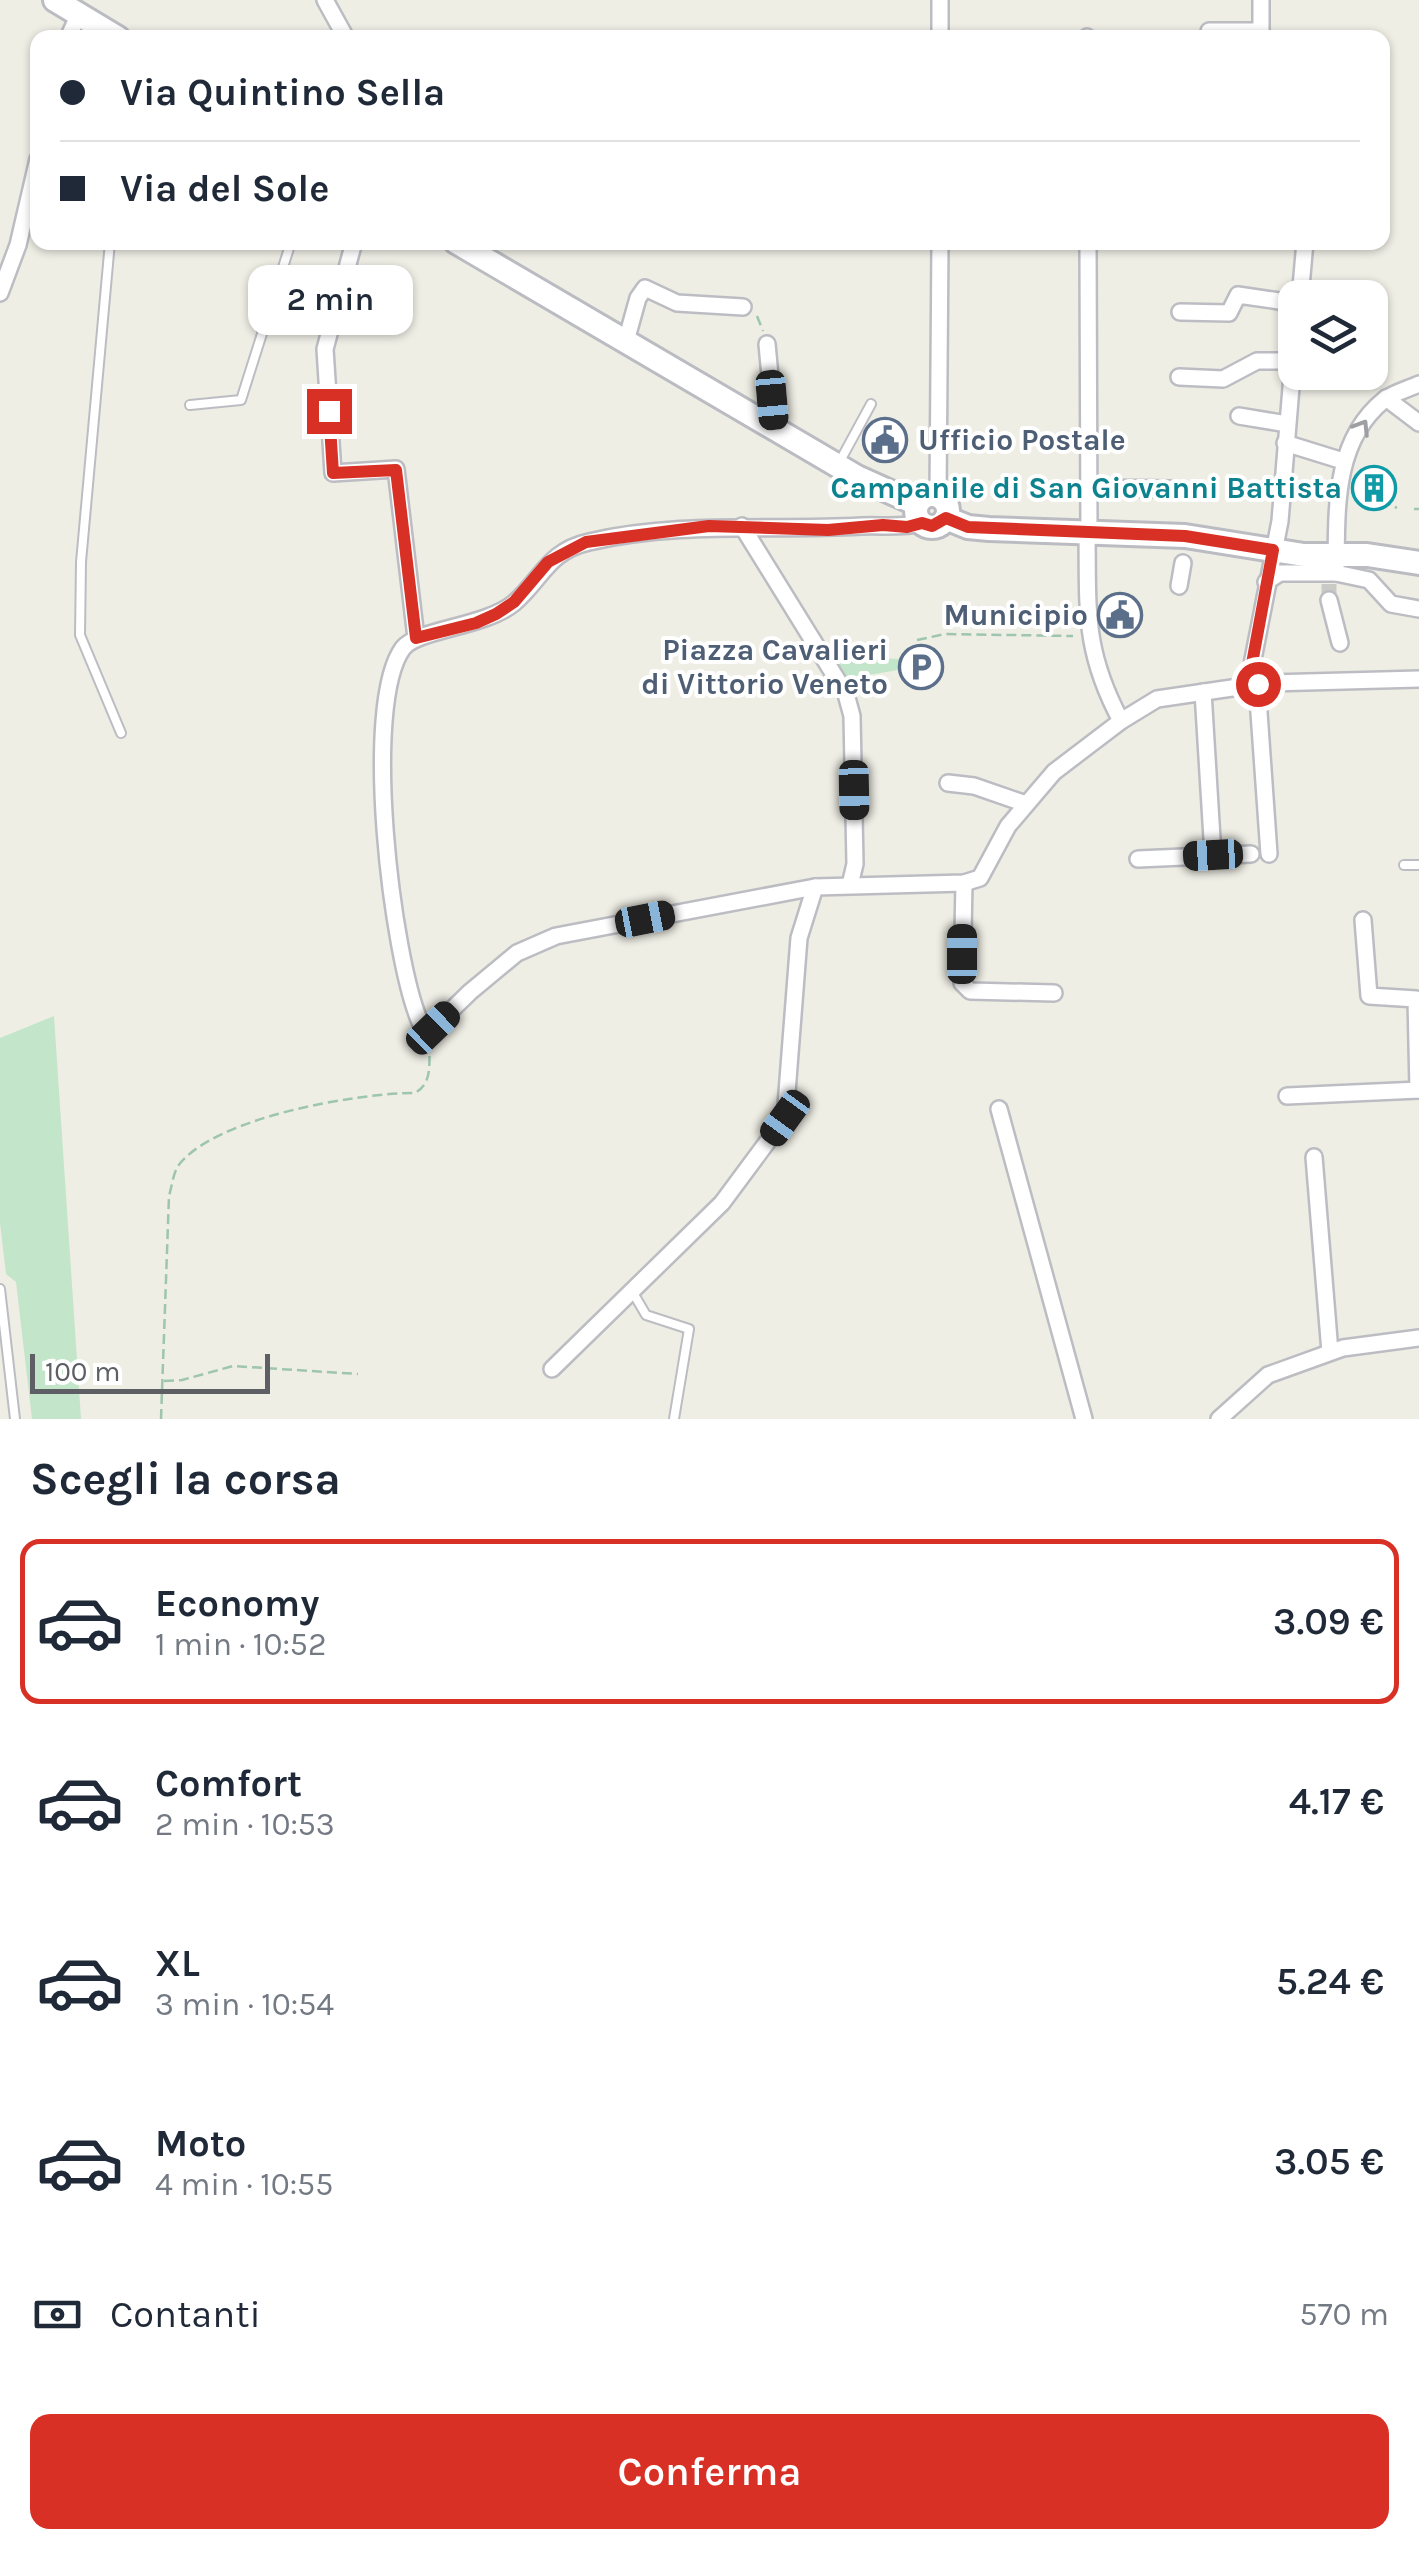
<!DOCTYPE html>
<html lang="it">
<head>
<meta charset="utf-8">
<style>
	body { margin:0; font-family:Karla,sans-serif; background:#f6f6f7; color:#1f2937; height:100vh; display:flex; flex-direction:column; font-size:38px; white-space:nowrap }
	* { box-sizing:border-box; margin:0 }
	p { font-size:32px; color:#747a83 }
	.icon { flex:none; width:55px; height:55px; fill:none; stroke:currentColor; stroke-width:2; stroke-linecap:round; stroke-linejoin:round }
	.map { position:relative; height:1419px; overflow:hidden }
	.sheet { display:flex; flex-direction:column; background:#fff; flex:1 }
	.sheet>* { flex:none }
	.top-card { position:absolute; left:30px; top:30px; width:1360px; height:220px; border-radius:20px; box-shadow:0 2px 8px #0004; display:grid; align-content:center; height:220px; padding:0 30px; background:#fff }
	.buttons { position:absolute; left:1278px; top:280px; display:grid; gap:20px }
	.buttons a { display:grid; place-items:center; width:110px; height:110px; border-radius:20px; background:#fff; box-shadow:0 2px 8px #0004; font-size:50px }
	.scale { position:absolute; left:30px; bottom:25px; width:240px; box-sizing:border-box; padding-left:10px; border:5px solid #5d5f65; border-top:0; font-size:28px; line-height:35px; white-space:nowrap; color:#5d5f65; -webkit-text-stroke:8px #fff; paint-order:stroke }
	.end { position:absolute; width:45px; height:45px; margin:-22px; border:12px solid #d93025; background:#fff; box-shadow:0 0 0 5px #fff }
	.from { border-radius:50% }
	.bubble { position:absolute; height:70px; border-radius:20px; background:#fff; box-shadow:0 2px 8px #0004; font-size:32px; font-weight:600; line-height:70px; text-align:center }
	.car { position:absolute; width:30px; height:60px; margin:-30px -15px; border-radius:12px; box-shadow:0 0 8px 2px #0007; background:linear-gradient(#222 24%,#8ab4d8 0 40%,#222 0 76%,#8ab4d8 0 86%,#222 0) }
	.top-card b { display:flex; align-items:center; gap:35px; height:95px; font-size:38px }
	.top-card b+b { border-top:2px solid #e0e1e3 }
	.top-card i { width:25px; height:25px; background:#1f2937 }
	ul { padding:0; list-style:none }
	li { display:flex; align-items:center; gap:30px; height:165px; margin:0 20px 15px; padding:0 10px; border:5px solid transparent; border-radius:20px }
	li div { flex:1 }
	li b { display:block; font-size:38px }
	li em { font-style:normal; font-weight:600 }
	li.selected { border-color:#d93025 }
	li>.icon { width:90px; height:90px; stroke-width:1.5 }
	h2 { padding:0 30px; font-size:45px; line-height:120px }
	.pay { display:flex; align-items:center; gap:25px; height:110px; padding:0 30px; font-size:38px }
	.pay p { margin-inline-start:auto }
	.cta { display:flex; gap:20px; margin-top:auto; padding:20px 30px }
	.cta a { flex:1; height:115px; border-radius:20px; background:#d93025; color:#fff; font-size:40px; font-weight:600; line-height:115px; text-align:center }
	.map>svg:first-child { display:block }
	.green { fill:#c3e5c9 }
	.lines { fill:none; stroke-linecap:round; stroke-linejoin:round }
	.street-tunnel { stroke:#cacac5; stroke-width:15; stroke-dasharray:15 8; stroke-linecap:butt }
	.lane-casing { stroke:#bcbdc3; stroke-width:12 }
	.street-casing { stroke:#bcbdc3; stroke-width:20 }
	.secondary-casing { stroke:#babcc2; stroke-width:28 }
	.path { stroke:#9dc5af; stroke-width:2.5; stroke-dasharray:10 5; stroke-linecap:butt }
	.lane { stroke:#fff; stroke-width:8 }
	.street { stroke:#fff; stroke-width:15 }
	.secondary { stroke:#fff; stroke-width:22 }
	.oneway { stroke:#9e9fa3 }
	.route { stroke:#d93025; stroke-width:12 }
	.labels { text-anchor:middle; stroke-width:8; stroke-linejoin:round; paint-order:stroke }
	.service-label { font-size:30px; font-weight:bold; fill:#4e5e75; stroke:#fff; text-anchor:end }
	.culture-label { font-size:30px; font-weight:bold; fill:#0d838f; stroke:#fff; text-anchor:end }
</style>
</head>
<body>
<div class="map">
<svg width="1419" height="1419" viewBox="0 0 1419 1419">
	<rect width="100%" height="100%" fill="#efeee5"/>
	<!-- green -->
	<g class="green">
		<path d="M 910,648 L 916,661 L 908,674 L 904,669 L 845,679 L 834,657 L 903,659 Z"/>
		<path d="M 54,1016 L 81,1419 L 32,1419 L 16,1282 L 6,1274 L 0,1223 L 0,1038 Z"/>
	</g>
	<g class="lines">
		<!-- street-tunnel -->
		<path class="street-tunnel" d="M 1329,584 L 1329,600"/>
		<defs>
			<g id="lane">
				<path d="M 110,242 L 81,562 L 80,635 L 121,733"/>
				<path d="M 190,405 L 241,400 L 291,242"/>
				<path d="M 840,461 L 871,404"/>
				<path d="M 1404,865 L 1419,865"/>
				<path d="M 0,1289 L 15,1419"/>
				<path d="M 632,1291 L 646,1315 L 689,1329 L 674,1419"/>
			</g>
			<g id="street">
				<path d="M 325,0 L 346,38"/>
				<path d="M 1209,31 L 1260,31"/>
				<path d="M 1087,37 L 1087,38"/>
				<path d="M 68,38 L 79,14"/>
				<path d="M 940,38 L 940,0"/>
				<path d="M 1261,38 L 1261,0"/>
				<path d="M 354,242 L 325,349 L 333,473 L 396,469 L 416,638"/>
				<path d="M 1088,242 L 1089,538"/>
				<path d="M 0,293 L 18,245 L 38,159"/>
				<path d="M 1300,298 L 1305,242"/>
				<path d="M 1180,312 L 1229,313 L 1238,295 L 1279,301"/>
				<path d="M 626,341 L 638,298 L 645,288 L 677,303 L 743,307"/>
				<path d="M 767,344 L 775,429"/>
				<path d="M 1179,377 L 1223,379 L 1257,361 L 1293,361"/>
				<path d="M 1419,384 C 1408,389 1393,393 1384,400 C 1332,442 1337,513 1336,573 L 1369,580 L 1391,604 L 1419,609"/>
				<path d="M 1386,398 L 1419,423"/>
				<path d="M 1239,416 L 1287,424"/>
				<path d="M 1285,443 L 1343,461"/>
				<path d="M 1089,488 L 1176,489"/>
				<path d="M 938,496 L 940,242"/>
				<path d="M 922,523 C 902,528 882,525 861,526 C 770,531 679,521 589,542 C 548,551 542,579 514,603 C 485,627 418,629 403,648 C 361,705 392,957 420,1022 L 433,1028 L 470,992 L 517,953 L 556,936 L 815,887 L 964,883 L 980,878 L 1008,826 L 1054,772 L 1121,721 L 1157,699 L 1266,683 L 1419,679"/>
				<path d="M 742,526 L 846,694 L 852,716 L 855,864 L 850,885"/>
				<path d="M 1087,532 C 1088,609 1083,650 1121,721"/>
				<path d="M 1266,582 L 1280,573 L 1336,573"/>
				<path d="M 1179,586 L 1183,563"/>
				<path d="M 1329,600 L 1340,643"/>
				<path d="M 1257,684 L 1269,854"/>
				<path d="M 1248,685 L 1280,521 L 1295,339"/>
				<path d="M 1203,692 L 1213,855"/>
				<path d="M 948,783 L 974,786 L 1026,804"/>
				<path d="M 1138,859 L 1251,854"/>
				<path d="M 964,883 L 962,983 L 970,991 L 1054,993"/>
				<path d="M 1363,920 L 1369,996 L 1416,999 L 1418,1090"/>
				<path d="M 1287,1096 L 1419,1090"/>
				<path d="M 999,1109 L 1084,1419"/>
				<path d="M 1314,1157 L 1330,1352"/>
				<path d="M 552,1369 L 722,1203 L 785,1118 L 799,938 L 815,887"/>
				<path d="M 1219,1419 L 1268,1375 L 1343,1348 L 1419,1338"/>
			</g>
			<g id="secondary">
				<path d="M 55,0 L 118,38"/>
				<path d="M 456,242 L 857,477 L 917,504"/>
				<circle cx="932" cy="511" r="16"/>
				<path d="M 946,518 L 968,527 L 989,529 L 1185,536 L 1304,555 L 1367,555 L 1419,563"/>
			</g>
		</defs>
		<!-- lane casing -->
		<use href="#lane" class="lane-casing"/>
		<!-- street casing -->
		<use href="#street" class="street-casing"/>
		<!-- secondary casing -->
		<use href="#secondary" class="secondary-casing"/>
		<!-- path -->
		<g class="path">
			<path d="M 757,316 L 763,331"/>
			<path d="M 1354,488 L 1397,508"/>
			<path d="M 1414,509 L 1419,509"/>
			<path d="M 917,640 L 945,634 L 1073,636"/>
			<path d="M 164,1381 L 182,1380 L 233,1366 L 358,1374"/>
			<path d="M 161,1419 L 169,1196 C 172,1186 173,1174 178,1166 C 214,1117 358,1093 415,1093 C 434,1082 428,1062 430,1044"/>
		</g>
		<!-- lane -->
		<use href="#lane" class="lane"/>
		<!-- street -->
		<use href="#street" class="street"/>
		<!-- secondary -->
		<use href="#secondary" class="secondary"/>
	</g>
	<!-- one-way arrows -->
	<defs><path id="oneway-chevron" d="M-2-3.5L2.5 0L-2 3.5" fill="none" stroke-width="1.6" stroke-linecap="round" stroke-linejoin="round" transform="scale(2.5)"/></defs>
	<use class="oneway" href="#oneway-chevron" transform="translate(1362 427) rotate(-58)"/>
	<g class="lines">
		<!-- route -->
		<path class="route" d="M 329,411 L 333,473 L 396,470 L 416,638 L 476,623 L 496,614 L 514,602 L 548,562 L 586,542 L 709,526 L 828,530 L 883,525 L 907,527 L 922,523 L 932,526 L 946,518 L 968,527 L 1185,536 L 1273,550 L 1248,685 L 1258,684"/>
	</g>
	<!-- icons -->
	<defs>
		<symbol id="civic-ring" viewBox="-11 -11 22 22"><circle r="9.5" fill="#fff" stroke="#5c6f8a" stroke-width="1.5"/><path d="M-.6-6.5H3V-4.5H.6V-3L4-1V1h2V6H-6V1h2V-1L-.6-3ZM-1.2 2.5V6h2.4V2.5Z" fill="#5c6f8a"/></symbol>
		<symbol id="building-ring" viewBox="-11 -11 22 22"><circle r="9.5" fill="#fff" stroke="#0f9aa8" stroke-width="1.5"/><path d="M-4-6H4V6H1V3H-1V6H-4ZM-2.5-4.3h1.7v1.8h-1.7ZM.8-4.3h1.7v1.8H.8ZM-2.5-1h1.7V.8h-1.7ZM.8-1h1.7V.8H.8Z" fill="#0f9aa8"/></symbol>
		<symbol id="parking-ring" viewBox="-11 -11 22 22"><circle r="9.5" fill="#fff" stroke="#5c6f8a" stroke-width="1.5"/><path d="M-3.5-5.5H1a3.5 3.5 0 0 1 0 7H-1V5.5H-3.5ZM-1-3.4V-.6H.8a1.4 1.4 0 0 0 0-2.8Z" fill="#5c6f8a"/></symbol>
	</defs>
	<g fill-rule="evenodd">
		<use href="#civic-ring" x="860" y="415" width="50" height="50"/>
		<use href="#building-ring" x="1349" y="463" width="50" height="50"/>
		<use href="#civic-ring" x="1095" y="590" width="50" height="50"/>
		<use href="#parking-ring" x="896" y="642" width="50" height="50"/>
	</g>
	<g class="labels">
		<!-- service labels -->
		<g class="service-label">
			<text x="918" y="450" text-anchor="start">Ufficio Postale</text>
			<text x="1088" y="625">Municipio</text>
			<text x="888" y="660">Piazza Cavalieri<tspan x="888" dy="34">di Vittorio Veneto</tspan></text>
		</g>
		<!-- culture labels -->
		<g class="culture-label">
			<text x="1342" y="498">Campanile di San Giovanni Battista</text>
		</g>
	</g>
</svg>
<div class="buttons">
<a><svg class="icon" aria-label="layers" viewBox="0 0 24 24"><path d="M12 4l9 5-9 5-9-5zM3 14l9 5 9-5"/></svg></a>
</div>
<div class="scale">100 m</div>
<i class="end from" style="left:1258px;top:684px"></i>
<i class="end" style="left:329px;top:411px"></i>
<div class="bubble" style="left:248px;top:265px;width:165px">2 min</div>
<i class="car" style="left:772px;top:400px;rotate:175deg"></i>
<i class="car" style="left:854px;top:790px;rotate:179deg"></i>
<i class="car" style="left:1213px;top:855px;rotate:267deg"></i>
<i class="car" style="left:645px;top:919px;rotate:79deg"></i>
<i class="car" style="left:962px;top:954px;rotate:0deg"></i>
<i class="car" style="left:433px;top:1028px;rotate:46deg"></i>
<i class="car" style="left:785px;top:1118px;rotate:216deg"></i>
<div class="top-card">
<b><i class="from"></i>Via Quintino Sella</b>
<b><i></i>Via del Sole</b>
</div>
</div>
<section class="sheet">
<h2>Scegli la corsa</h2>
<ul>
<li class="selected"><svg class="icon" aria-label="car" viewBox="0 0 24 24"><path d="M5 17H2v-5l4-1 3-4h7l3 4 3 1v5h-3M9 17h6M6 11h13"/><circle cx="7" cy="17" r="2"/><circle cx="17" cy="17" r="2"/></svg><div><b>Economy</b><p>1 min · 10:52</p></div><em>3.09 €</em></li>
<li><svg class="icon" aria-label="car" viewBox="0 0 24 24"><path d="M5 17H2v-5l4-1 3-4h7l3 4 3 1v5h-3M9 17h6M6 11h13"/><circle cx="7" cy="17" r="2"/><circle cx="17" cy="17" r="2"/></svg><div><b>Comfort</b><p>2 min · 10:53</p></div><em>4.17 €</em></li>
<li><svg class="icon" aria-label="car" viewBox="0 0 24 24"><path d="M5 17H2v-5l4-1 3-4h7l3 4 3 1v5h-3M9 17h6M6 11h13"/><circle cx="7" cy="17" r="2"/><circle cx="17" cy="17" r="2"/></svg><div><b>XL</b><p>3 min · 10:54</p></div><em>5.24 €</em></li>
<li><svg class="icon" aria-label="car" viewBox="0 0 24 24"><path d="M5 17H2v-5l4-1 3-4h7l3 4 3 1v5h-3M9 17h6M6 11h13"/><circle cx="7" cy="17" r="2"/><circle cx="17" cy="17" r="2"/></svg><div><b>Moto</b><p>4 min · 10:55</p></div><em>3.05 €</em></li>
</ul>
<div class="pay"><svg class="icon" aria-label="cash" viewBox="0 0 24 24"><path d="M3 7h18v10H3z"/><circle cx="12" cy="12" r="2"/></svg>Contanti<p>570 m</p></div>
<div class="cta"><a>Conferma</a></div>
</section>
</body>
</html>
